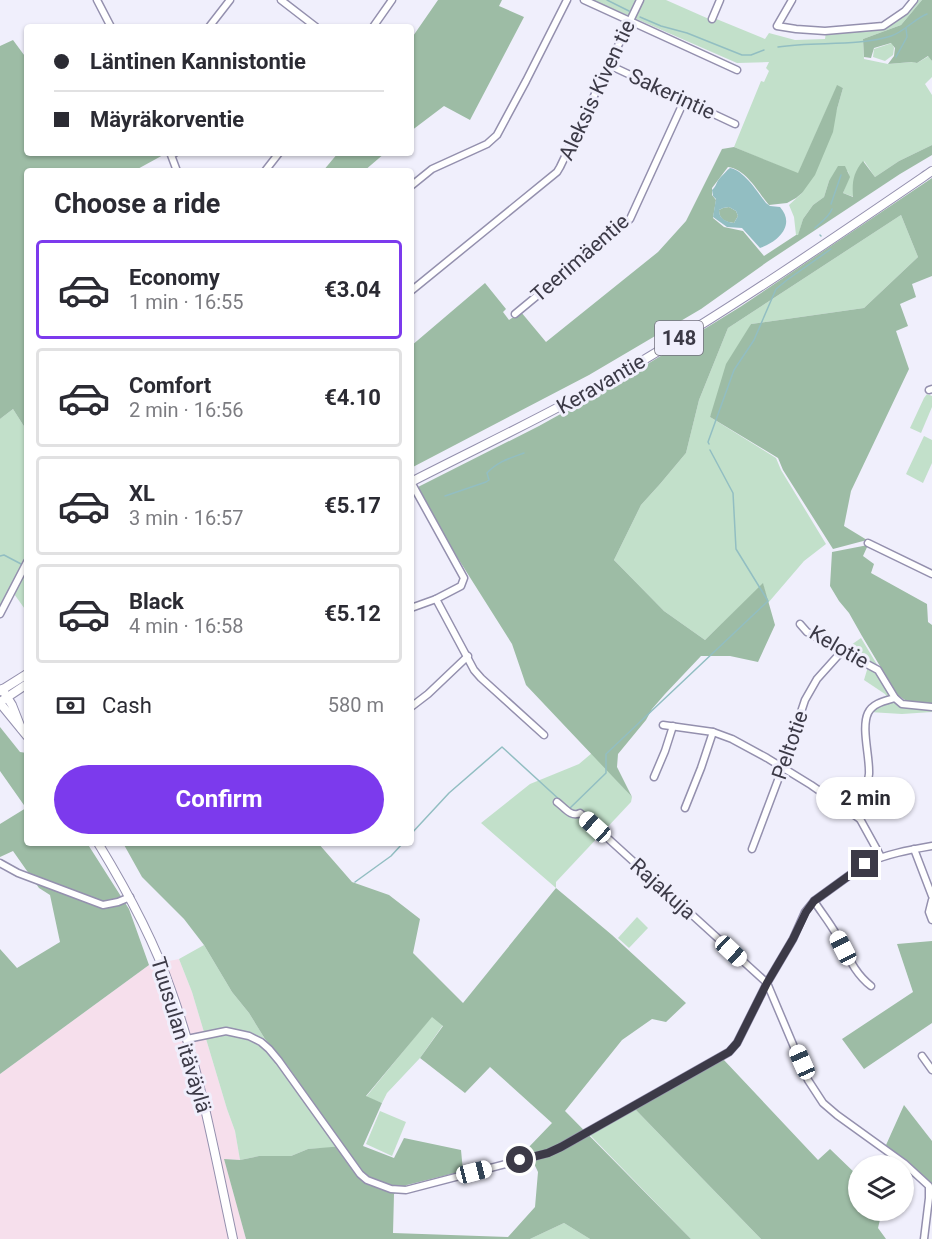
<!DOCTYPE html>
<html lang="en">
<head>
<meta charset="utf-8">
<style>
	body { margin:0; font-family:Roboto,sans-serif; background:#f7f7f7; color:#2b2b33; height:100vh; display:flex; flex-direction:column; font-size:22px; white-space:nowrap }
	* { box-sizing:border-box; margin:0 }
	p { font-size:20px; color:#7c7c81 }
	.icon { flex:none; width:33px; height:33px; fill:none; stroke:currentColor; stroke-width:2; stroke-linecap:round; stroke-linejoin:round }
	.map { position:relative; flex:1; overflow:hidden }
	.sheet { position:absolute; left:24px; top:168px; width:390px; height:678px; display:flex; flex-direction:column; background:#fff; border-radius:6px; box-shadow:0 2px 4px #0004 }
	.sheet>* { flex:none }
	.guide { position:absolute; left:24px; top:24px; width:390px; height:132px; border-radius:6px; box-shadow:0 2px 4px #0004; display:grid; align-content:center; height:132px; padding:0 30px; background:#fff }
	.buttons { position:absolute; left:848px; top:1155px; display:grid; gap:12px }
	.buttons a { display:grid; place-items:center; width:66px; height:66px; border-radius:50%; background:#fff; box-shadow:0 2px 4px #0004; font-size:30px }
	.end { position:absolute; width:27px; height:27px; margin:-14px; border:8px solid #3c3a47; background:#fff; box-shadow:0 0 0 3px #fff }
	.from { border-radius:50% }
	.bubble { position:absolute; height:42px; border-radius:21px; background:#fff; box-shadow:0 2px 4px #0004; font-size:20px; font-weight:700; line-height:42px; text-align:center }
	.car { position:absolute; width:18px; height:36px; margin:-18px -9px; border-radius:8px; box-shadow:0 0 4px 2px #0007; background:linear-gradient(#fff 24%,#345 0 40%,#fff 0 76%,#345 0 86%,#fff 0) }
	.guide b { display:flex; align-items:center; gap:21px; height:57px; font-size:22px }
	.guide b+b { border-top:2px solid #e1e1e2 }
	.guide i { width:15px; height:15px; background:#2b2b33 }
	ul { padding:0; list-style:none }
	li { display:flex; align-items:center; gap:18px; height:99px; margin:0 12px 9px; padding:0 18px; border:3px solid #e1e1e2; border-radius:6px }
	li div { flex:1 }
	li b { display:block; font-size:22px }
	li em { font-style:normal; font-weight:700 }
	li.on { border-color:#7c3aed }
	li>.icon { width:54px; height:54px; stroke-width:1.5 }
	h2 { padding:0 30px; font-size:27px; line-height:72px }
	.pay { display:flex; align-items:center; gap:15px; height:66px; padding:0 30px; font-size:22px }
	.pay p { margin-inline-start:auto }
	.cta { display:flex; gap:12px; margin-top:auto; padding:12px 30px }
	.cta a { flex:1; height:69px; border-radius:36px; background:#7c3aed; color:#fff; font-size:24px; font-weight:700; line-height:69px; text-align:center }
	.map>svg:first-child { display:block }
	.industrial { fill:#f6dfec }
	.green { fill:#c2e0ca }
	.forest { fill:#9dbca5; fill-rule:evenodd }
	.water { fill:#92bec2; fill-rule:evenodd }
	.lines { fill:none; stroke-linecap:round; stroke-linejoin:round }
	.stream { stroke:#92bec2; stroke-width:1.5 }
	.minor-casing { stroke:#9490ae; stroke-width:9 }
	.major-casing { stroke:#9490ae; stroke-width:10 }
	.minor { stroke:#fff; stroke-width:6 }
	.major { stroke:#fff; stroke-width:8 }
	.route { stroke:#3c3a47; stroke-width:8 }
	.labels { text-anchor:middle; stroke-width:6; stroke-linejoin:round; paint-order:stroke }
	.shield { fill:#f0effc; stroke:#72707d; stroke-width:1.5 }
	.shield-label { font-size:20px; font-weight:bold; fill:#3c3a47 }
	.street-label { font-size:21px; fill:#3c3a47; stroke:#f0effc }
</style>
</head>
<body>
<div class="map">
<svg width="932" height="1239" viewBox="0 0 932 1239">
	<rect width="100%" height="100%" fill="#f0effc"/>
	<!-- industrial -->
	<path class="industrial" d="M 179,959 L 192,992 L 227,1109 L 235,1131 L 240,1160 L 224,1159 L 246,1239 L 0,1239 L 0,1074 L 149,965 Z"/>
	<!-- green -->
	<g class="green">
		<path d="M 593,0 L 666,0 L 709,19 L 714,18 L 765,39 L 769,33 L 795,40 L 825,39 L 826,32 L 884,27 L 912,9 L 918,0 L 922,0 L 901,25 L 863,39 L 864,59 L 888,64 L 913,62 L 917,63 L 929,56 L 932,61 L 932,77 L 925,84 L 932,95 L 932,145 L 899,161 L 875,177 L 864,161 L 854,197 L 843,193 L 849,177 L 848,171 L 829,181 L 824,197 L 813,205 L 803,219 L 798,236 L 796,235 L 794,217 L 789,205 L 802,193 L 837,109 L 843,88 L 837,86 L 798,174 L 734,147 L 761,81 L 764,82 L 769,71 L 766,68 L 769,62 L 737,63 Z"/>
		<path d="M 892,43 L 894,48 L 893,55 L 885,61 L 873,57 L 874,49 Z"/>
		<path d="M 901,215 L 918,257 L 864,308 L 751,324 L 710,417 L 776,458 L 781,470 L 826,544 L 804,561 L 768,603 L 763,584 L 705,640 L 664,611 L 614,560 L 641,505 L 660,484 L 686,453 L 699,400 L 728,328 Z"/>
		<path d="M 927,394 L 932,396 L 932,407 L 921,433 L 910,428 L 924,398 Z"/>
		<path d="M 13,409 L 27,431 L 27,612 L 12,591 L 0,613 L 0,419 Z"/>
		<path d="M 924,436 L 932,440 L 932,463 L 923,483 L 906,474 Z"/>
		<path d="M 861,638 L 893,691 L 901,702 L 932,708 L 932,712 L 902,714 L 869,712 L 887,697 L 885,694 L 864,680 L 870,660 L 844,650 Z"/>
		<path d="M 592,753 L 632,797 L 631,802 L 556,882 L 556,888 L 481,823 L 530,784 L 579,764 Z"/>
		<path d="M 637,917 L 648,928 L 629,948 L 618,938 Z"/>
		<path d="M 204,945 L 232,992 L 249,1013 L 265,1039 L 287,1065 L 345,1147 L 308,1149 L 291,1156 L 259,1156 L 240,1160 L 235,1131 L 227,1109 L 192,992 L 179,959 Z"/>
		<path d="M 432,1016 L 443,1025 L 420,1058 L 387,1093 L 382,1103 L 366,1097 Z"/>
		<path d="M 634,1108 L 761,1239 L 691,1239 L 589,1134 Z"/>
		<path d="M 380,1111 L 406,1122 L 392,1156 L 366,1144 Z"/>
		<path d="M 564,1223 L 590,1239 L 530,1239 Z"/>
	</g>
	<!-- forest -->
	<g class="forest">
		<path d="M 438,0 L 502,0 L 499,6 L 524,17 L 470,120 L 444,106 L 411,131 L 411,39 Z"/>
		<path d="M 922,0 L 932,0 L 932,61 L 928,56 L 917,63 L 912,62 L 888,64 L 894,56 L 895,48 L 891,43 L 874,48 L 871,58 L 864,57 L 863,39 L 901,25 Z"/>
		<path d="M 13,40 L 27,59 L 27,153 L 165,154 L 134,171 L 27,171 L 27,431 L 13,409 L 0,419 L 0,46 Z"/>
		<path d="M 837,85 L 843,88 L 837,109 L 833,132 L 815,175 L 802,193 L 796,198 L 787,203 L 769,205 C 758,192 746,169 728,167 L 712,188 L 712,195 L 716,200 L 713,218 L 724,227 L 743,231 L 764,256 L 796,235 L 798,235 L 803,219 L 813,205 L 824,197 L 829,181 L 838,166 L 845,166 L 850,177 L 843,193 L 853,197 C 852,182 853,173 863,161 L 875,177 L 899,161 L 932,145 L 932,155 L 900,174 L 767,262 L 701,309 L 589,375 L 411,468 L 411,346 L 485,283 L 506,309 L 503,312 L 509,320 L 521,312 L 546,342 L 658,252 L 686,221 L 722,149 L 734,147 L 798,173 Z"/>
		<path d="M 338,153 L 385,153 L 364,171 L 323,171 Z"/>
		<path d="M 932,178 L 932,276 L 912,284 L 916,297 L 900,304 L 908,326 L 896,331 L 909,369 L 851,491 L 844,526 L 867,540 L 833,549 L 783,470 L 778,458 L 710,417 L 726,364 L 751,324 L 864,308 L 918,257 L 901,215 L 728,328 L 699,400 L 686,453 L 660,484 L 641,505 L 614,560 L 664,611 L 705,640 L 763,583 L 775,625 L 758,662 L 730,656 L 701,656 L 665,694 L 652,709 L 646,720 L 618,754 L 617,767 L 632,797 L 526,685 L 512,644 L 416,492 L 418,487 L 539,426 L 620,381 L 740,307 Z"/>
		<path d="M 729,207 L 736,211 L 738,216 L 734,223 C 726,222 719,220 719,210 L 723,208 Z"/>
		<path d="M 868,545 L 863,556 L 874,564 L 871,573 L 927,604 L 928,622 L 932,625 L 932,706 C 917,705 907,704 896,693 L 862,636 L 849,613 L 839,601 L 830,586 L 832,552 Z"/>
		<path d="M 0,727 L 20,752 L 27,753 L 27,843 L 87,843 L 129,909 L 149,965 L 0,1074 L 0,949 L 17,968 L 60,942 L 50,895 L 39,888 L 13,851 L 0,857 L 0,824 L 26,808 L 0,771 Z"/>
		<path d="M 123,843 L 318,843 L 352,882 L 389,895 L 420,919 L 413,953 L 463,1003 L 556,888 L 612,935 L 686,1003 L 666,1022 L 652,1019 L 622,1040 L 565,1111 L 691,1239 L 590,1239 L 564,1223 L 530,1239 L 246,1239 L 224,1159 L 240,1160 L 259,1156 L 291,1156 L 308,1149 L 344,1146 L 287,1065 L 265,1039 L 249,1013 L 232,992 L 204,945 L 184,919 L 142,877 ZM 432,1017 L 443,1026 L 420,1058 L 465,1093 L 490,1067 L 552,1123 L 527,1149 L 538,1172 L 535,1207 L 508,1237 L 393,1233 L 394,1194 L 407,1185 L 463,1171 L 461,1150 L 404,1138 L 394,1158 L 363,1146 L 382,1103 L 366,1096 Z"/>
		<path d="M 932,941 L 932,1023 L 864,1069 L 842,1039 L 913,992 L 897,944 Z"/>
		<path d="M 723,1059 L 818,1160 L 830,1149 L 858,1176 L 858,1210 L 882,1211 L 878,1228 L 886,1239 L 761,1239 L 634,1108 Z"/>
		<path d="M 904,1105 L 932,1141 L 932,1189 L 926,1178 L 886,1145 Z"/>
	</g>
	<!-- water -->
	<path class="water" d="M 730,168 C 744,170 758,193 766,203 L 770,206 L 780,207 C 796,225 778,242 760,248 L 742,228 L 727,227 L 713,217 L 716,199 L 713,196 L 712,190 C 716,187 716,183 719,179 C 721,177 728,169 730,168 ZM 729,207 L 736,211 L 738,216 L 734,223 C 726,222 719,219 719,210 L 723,208 Z"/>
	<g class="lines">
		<!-- stream -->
		<g class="stream">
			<path d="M 607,0 L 629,11"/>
			<path d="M 640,17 L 661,26 L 687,33 L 742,55 L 751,55 L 764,50"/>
			<path d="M 778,47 C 816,41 855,47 891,36 C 904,32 914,19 927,14"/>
			<path d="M 896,57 L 907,37 L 906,28"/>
			<path d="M 831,204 L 841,175"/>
			<path d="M 815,228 C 821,222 829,217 832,209"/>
			<path d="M 820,235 L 821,236"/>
			<path d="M 709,444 L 708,442 L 734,370 L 754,340 L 776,289 L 787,280 L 831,249"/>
			<path d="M 445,496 L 486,482 L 489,480 L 487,473 C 497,462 510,458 524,453"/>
			<path d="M 0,556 L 4,555 L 23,565"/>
			<path d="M 569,809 L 606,773 L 606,754 L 768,601 L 736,549 L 733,493 L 710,450"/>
			<path d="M 411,834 L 449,793 L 502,747 L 561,801"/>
			<path d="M 355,882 L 391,856 L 403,843"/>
		</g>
		<defs>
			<g id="minor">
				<path d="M 97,0 L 111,27"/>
				<path d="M 281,0 L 316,27"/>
				<path d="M 584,0 L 737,70"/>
				<path d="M 792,0 L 777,26 L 796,29 L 825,31 L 883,26 L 905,11 L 914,0"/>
				<path d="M 712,19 L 720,0"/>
				<path d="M 209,27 L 230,0"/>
				<path d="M 373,27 L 392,0"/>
				<path d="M 609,65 L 735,124"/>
				<path d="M 175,153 L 171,155 L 177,171"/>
				<path d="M 265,171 L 279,153"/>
				<path d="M 411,186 L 432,169 L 487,144 L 497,135 L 526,81 L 567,0"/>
				<path d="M 411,291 L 557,172 L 560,167 L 640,0"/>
				<path d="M 515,314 L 630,219 L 684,101"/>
				<path d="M 929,390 L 932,389"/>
				<path d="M 411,482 L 464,578 L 461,586 L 436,599 L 474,670 L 481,678 L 544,735"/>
				<path d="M 868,543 L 932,574"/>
				<path d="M 411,608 L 436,599"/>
				<path d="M 0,614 L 27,562"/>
				<path d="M 800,624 L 807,632 L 878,670 L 895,698 L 902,704 L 932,707"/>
				<path d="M 411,707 L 428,694 L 468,656"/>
				<path d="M 663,725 L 713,732 L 732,739 L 767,758 L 811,785 L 860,819"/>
				<path d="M 654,777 L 665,751 L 673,726"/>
				<path d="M 557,802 C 564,807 571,818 580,813 L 767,983"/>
				<path d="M 685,808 L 701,768 L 713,732"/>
				<path d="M 752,849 L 781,772 L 805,700 L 817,679 L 843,650"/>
				<path d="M 914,849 L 932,896"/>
				<path d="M 881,857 L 860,819 C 863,804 867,789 869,774 C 870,757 861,728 868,713 C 873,703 885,701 895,698"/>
				<path d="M 0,863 L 18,873 L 103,905 L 118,902 L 130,897"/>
				<path d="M 932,900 L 929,912 L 932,920"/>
				<path d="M 814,901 C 821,912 830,923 836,934 C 847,953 853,972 871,986"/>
				<path d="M 767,983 L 808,1080 L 823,1103 L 837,1115 L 905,1164 L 929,1186 L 929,1198 L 924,1239"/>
				<path d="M 187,1039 L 226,1031 L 249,1036 L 261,1042 L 269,1049 L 279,1061 L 360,1174 L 367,1180 L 391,1189 L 406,1190 L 548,1153 L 561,1147 L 729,1052 L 737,1043 L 767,983 L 793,939 L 805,912 L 814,901 L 865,864 C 886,854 909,850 932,846"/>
				<path d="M 922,1056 L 932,1070"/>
			</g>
			<g id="major">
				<path d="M 411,482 C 485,444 560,409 632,367 C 735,306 834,238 932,171"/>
				<path d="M 2,689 L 12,705 L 21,728"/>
				<path d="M 0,691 L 27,674"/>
				<path d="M 3,700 L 27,684"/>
				<path d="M 0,703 L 27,736"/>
				<path d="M 98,843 C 126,889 154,940 171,990 C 200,1071 215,1155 233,1239"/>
			</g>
		</defs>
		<!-- minor casing -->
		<use href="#minor" class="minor-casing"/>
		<!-- major casing -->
		<use href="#major" class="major-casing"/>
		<!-- minor -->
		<use href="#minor" class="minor"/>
		<!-- major -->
		<use href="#major" class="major"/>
	</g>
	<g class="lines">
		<!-- route -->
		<path class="route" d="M 520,1160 L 548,1153 L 561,1147 L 729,1052 L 737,1043 L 767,983 L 793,939 L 806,912 L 814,901 L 865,864"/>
	</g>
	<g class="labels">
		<!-- shield labels -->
		<rect class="shield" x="655" y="321" width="48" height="34" rx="4.5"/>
		<g class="shield-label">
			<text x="679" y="345">148</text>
		</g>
		<!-- street labels -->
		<g class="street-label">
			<text transform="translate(597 90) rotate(-65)" y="7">Aleksis Kiven tie</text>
			<text transform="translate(672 94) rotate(25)" y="7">Sakerintie</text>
			<text transform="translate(580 258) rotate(-41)" y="7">Teerimäentie</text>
			<text transform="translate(601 384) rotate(-30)" y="7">Keravantie</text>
			<text transform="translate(839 647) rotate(30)" y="7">Kelotie</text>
			<text transform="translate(790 745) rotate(-71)" y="7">Peltotie</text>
			<text transform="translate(663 889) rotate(42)" y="7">Rajakuja</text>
			<text transform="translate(181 1035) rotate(73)" y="7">Tuusulan itäväylä</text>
		</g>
	</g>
</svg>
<div class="buttons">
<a><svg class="icon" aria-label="layers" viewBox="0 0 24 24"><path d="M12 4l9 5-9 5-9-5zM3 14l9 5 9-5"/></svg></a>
</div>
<i class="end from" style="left:520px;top:1160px"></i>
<i class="end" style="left:865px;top:864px"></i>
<div class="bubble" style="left:816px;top:777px;width:99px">2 min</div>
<i class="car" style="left:595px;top:827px;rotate:312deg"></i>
<i class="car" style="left:843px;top:948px;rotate:333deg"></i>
<i class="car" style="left:731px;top:951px;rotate:133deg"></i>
<i class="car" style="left:802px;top:1062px;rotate:336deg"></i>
<i class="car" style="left:474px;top:1172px;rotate:76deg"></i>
<div class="guide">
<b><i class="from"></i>Läntinen Kannistontie</b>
<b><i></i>Mäyräkorventie</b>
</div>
<section class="sheet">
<h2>Choose a ride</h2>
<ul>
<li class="on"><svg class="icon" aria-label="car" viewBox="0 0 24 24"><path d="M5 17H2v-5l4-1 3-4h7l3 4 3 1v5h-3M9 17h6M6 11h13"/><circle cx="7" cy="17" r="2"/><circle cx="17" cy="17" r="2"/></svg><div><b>Economy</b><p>1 min · 16:55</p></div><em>€3.04</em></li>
<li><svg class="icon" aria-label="car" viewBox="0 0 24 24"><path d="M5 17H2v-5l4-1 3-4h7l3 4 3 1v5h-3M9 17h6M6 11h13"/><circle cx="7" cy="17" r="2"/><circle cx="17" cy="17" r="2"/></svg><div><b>Comfort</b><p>2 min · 16:56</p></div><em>€4.10</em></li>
<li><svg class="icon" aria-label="car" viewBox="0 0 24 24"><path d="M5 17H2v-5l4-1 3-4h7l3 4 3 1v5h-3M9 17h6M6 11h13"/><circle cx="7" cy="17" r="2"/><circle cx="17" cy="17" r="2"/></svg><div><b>XL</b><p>3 min · 16:57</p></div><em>€5.17</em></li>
<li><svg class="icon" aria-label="car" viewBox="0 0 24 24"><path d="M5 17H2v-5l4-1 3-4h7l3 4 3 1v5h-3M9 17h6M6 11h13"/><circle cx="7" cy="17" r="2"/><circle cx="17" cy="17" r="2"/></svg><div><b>Black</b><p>4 min · 16:58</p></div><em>€5.12</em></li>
</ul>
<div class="pay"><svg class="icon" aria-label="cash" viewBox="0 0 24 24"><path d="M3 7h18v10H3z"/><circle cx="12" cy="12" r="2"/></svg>Cash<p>580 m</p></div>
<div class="cta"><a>Confirm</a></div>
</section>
</div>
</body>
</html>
